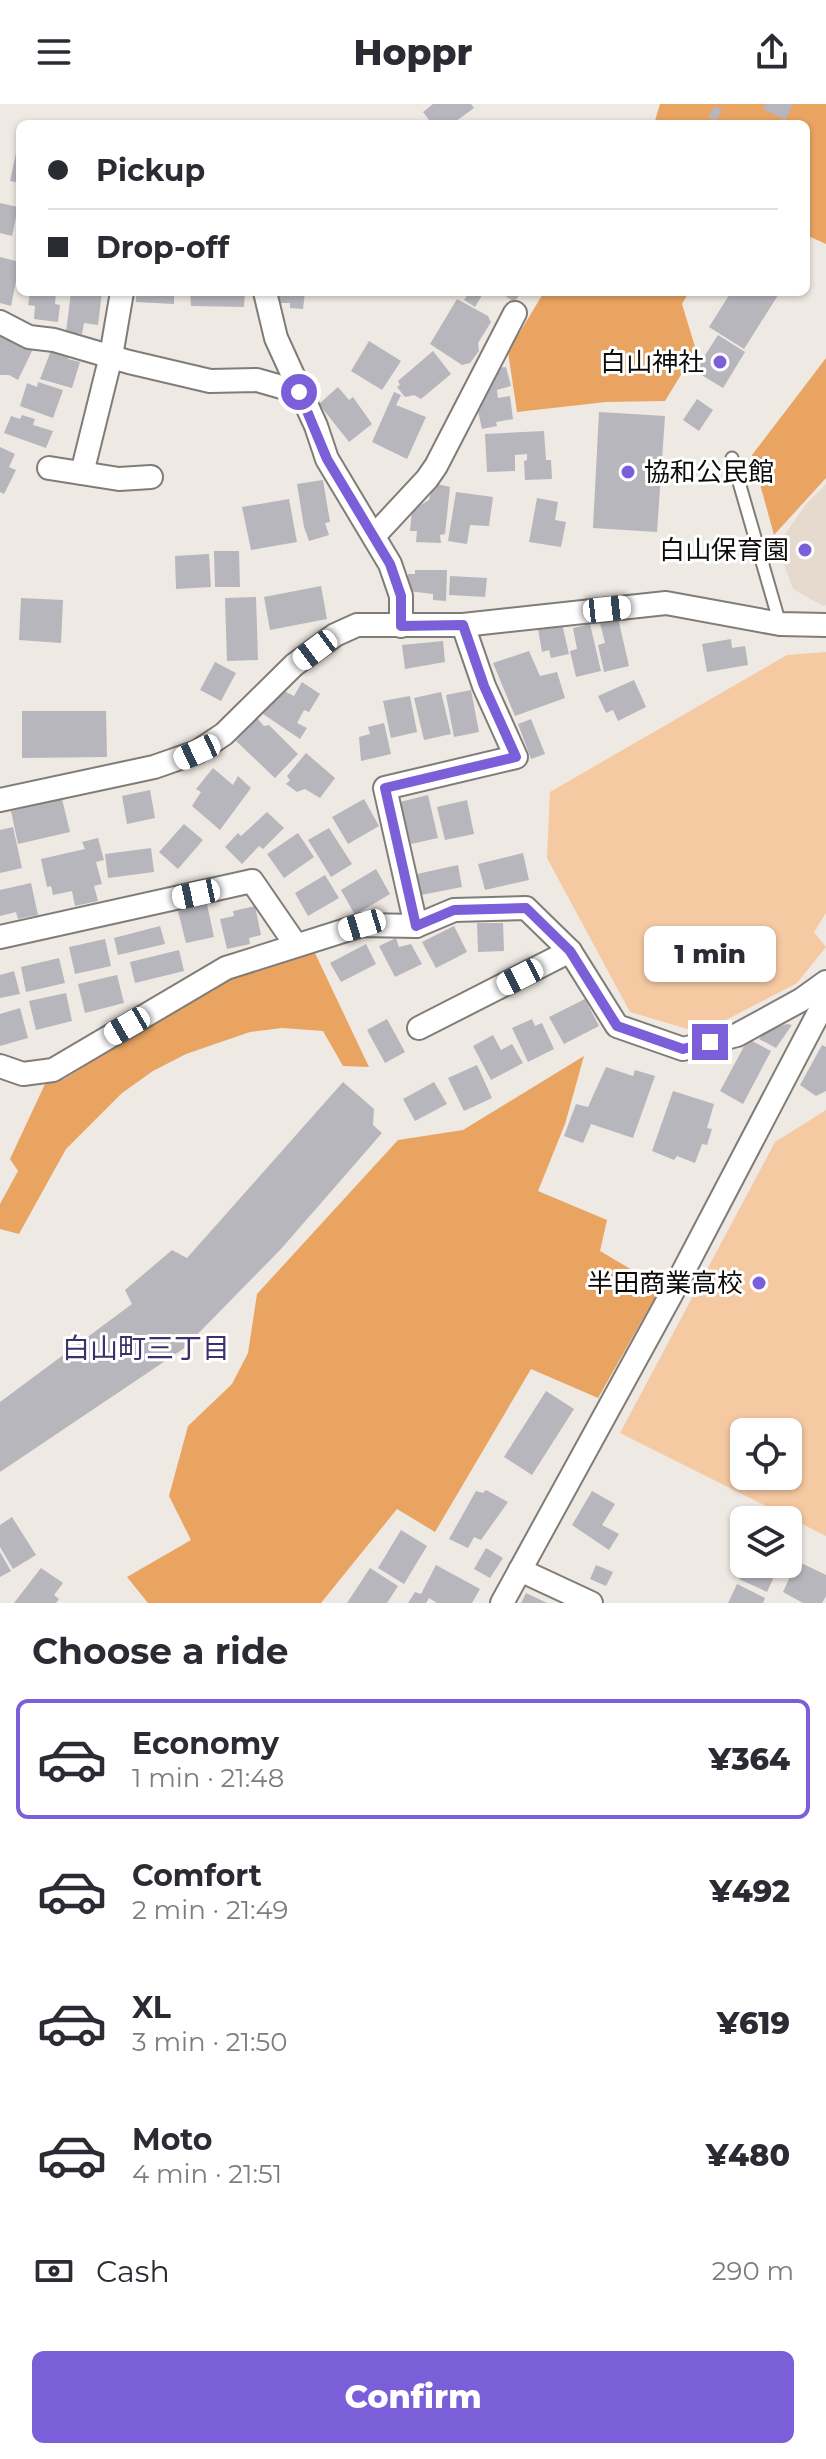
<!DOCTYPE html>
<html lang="en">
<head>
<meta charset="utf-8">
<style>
	body { margin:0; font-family:Montserrat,"Noto Sans JP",sans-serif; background:#f2f2f3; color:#2b2b33; height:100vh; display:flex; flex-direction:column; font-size:30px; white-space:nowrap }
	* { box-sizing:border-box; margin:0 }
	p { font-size:26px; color:#7c7c81 }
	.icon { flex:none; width:44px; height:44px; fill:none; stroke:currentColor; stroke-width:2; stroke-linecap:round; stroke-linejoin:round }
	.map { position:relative; height:1499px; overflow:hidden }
	.details { display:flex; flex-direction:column; background:#fff; flex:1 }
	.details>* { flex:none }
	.guide { position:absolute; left:16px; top:16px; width:794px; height:176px; border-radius:12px; box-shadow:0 2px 6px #0004; display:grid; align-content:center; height:176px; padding:0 32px; background:#fff }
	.controls { position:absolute; left:730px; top:1314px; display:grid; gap:16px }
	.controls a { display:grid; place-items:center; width:72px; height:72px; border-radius:12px; background:#fff; box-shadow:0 2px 6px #0004; font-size:40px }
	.end { position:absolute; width:36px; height:36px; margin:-18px; border:10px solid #7b5fd9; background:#fff; box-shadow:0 0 0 4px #fff }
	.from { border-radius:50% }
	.bubble { position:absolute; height:56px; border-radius:12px; background:#fff; box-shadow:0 2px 6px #0004; font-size:26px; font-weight:800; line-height:56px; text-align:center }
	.car { position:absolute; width:24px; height:48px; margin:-24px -12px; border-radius:10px; box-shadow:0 0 6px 2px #0007; background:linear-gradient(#fff 24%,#345 0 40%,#fff 0 76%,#345 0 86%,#fff 0) }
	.guide b { display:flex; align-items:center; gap:28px; height:76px; font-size:30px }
	.guide b+b { border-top:2px solid #e1e1e2 }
	.guide i { width:20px; height:20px; background:#2b2b33 }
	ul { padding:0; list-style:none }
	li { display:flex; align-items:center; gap:24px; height:120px; margin:0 16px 12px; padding:0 16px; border:4px solid transparent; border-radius:12px }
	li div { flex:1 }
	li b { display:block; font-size:30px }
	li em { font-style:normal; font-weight:800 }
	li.on { border-color:#7b5fd9 }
	li>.icon { width:72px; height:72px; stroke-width:1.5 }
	h2 { padding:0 32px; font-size:36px; line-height:96px }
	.pay { display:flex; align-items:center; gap:20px; height:88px; padding:0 32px; font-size:30px }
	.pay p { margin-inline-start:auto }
	.primary-button { display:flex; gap:16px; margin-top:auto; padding:16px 32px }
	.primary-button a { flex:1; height:92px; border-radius:12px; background:#7b5fd9; color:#fff; font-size:32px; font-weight:800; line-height:92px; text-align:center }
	header { display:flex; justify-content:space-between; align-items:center; height:104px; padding:0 32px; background:#fff; font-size:36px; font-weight:800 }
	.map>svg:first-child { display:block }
	.built { fill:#e6dacf }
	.green { fill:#f5c9a2; fill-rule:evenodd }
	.forest { fill:#e9a462 }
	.building { fill:#b7b6bd }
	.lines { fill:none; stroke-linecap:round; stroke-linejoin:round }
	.service-casing { stroke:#817c77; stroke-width:15 }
	.minor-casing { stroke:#817c77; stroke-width:26 }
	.service { stroke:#fff; stroke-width:11 }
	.minor { stroke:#fff; stroke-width:22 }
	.route { stroke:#7b5fd9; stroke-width:10 }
	.poi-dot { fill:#7b5fd9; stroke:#fff; stroke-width:3 }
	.labels { text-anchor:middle; stroke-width:6; stroke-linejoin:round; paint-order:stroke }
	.poi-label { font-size:26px; fill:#0e0c0b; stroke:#fff; text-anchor:end }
	.neighbourhood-label { font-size:28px; fill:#3d306c; stroke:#fff }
</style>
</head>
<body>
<header><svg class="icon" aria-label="menu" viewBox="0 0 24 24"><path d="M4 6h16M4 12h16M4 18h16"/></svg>Hoppr<svg class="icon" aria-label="share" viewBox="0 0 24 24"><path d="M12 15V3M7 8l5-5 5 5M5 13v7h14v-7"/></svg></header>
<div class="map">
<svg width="826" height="1499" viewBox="0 0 826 1499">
	<rect width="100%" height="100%" fill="#efe9e3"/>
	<!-- built -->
	<path class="built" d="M 826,380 L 826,501 L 823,502 L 793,485 L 783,458 L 783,433 L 807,399 Z"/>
	<!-- green -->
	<g class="green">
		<path d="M 826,548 L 826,809 L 814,828 L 826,843 L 797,879 L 701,929 L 630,908 L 547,754 L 550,688 L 787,551 Z"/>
		<path d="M 826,1006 L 826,1432 L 620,1329 L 775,1038 ZM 788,1328 L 788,1372 L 744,1372 L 744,1328 Z"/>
	</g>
	<!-- forest -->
	<g class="forest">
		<path d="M 660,0 L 826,0 L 826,140 L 806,131 L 806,20 L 654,20 Z"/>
		<path d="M 544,188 L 689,188 L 682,200 L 696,246 L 665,297 L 606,298 L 517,308 L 508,248 Z"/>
		<path d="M 826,254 L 826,374 L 774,431 L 752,351 Z"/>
		<path d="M 314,847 L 369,963 L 343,962 L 323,927 L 282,924 L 250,928 L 186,950 L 153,967 L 122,989 L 66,1045 L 19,1130 L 0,1125 L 0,1100 L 18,1067 L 10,1055 L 45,980 L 64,975 L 229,874 Z"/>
		<path d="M 584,952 L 565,1020 L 538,1087 L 607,1116 L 600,1147 L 661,1183 L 598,1294 L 531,1265 L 435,1428 L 397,1405 L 321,1499 L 148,1499 L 127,1473 L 191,1436 L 169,1392 L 188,1322 L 232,1280 L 248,1249 L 257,1190 L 398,1036 L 463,1026 Z"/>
	</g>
	<!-- building -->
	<g class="building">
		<path d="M 433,0 L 471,0 L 474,4 L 452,20 L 432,20 L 423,8 Z"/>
		<path d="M 765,0 L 791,0 L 793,1 L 785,16 L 763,5 Z"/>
		<path d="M 714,2 L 722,6 L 716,17 L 708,13 Z"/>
		<path d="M 16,49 L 20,50 L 20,79 L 10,77 Z"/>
		<path d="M 0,99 L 18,103 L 12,132 L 0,129 Z"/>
		<path d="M 0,153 L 20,158 L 11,202 L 0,199 Z"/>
		<path d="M 30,188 L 56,188 L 55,200 L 60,201 L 58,218 L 34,215 L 35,202 L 28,201 Z"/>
		<path d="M 71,188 L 102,188 L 98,221 L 84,219 L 82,230 L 66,228 Z"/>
		<path d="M 136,188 L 174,188 L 174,200 L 136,198 Z"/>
		<path d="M 190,188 L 245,188 L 244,203 L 191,202 Z"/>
		<path d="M 279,188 L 305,188 L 303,205 L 290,204 L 290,199 L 278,199 Z"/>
		<path d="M 469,188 L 484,188 L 475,203 L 464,196 Z"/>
		<path d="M 500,188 L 522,188 L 514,198 Z"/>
		<path d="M 731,188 L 780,188 L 744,245 L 709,223 Z"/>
		<path d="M 457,195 L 488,212 L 491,218 L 478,239 L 479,247 L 470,259 L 462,261 L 430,240 Z"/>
		<path d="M 0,228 L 33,245 L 18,276 L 9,271 L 0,271 Z"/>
		<path d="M 718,231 L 745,248 L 723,284 L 695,267 Z"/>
		<path d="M 369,237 L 401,257 L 382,286 L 351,267 Z"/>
		<path d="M 52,244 L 70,249 L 68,255 L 80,258 L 72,284 L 40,275 Z"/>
		<path d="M 433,247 L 451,270 L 421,295 L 414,291 L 405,293 L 397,283 L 400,281 L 398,277 Z"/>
		<path d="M 506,263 L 511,282 L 497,286 L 498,294 L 510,292 L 513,315 L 496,318 L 497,322 L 482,325 L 477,303 L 498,264 Z"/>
		<path d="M 38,278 L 63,286 L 53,314 L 20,302 L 27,279 L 37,283 Z"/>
		<path d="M 338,283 L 349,296 L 353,293 L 372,320 L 349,338 L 319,300 Z"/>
		<path d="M 394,288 L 401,291 L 396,301 L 426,313 L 407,355 L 372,338 Z"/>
		<path d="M 697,295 L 713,306 L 699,327 L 683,316 Z"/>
		<path d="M 599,308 L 665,312 L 657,428 L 593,424 Z"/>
		<path d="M 22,311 L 35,315 L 33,321 L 53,327 L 46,344 L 4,329 L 11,312 L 20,315 Z"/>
		<path d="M 544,327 L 546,356 L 551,356 L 552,375 L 525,376 L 524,357 L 527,356 L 527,350 L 515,351 L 515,367 L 487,368 L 485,330 Z"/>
		<path d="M 0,343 L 15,350 L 9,363 L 16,366 L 4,390 L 0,388 Z"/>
		<path d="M 323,376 L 330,418 L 325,419 L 329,431 L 309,437 L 304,423 L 297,380 Z"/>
		<path d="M 433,379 L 450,383 L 445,430 L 440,431 L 441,439 L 416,438 L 417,427 L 410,427 L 412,406 L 429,396 Z"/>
		<path d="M 456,388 L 493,393 L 489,422 L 470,421 L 467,440 L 448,437 Z"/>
		<path d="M 537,394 L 558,398 L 555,416 L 566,418 L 561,443 L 529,438 Z"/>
		<path d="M 289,395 L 297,438 L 251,446 L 242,403 Z"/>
		<path d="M 214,447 L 239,447 L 240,483 L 215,483 Z"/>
		<path d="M 209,450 L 211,483 L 176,485 L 175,452 Z"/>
		<path d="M 415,466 L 447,466 L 446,497 L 433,496 L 433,490 L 408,487 L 408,470 L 415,470 Z"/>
		<path d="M 450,472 L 487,474 L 485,493 L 449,491 Z"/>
		<path d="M 321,482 L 327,515 L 270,526 L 264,493 Z"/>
		<path d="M 256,493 L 258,556 L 227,557 L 225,494 Z"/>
		<path d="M 21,494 L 63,496 L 61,539 L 19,536 Z"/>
		<path d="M 618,514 L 629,562 L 604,568 L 598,541 L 605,539 L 600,519 Z"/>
		<path d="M 562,520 L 569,550 L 551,554 L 549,546 L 542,548 L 538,525 Z"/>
		<path d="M 590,520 L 601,567 L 576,573 L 570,547 L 577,545 L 573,524 Z"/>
		<path d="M 731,535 L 732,544 L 745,542 L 748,561 L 707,568 L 702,540 Z"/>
		<path d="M 443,537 L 445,558 L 405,565 L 402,541 Z"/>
		<path d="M 529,547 L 540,572 L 557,568 L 565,594 L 515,612 L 493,559 Z"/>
		<path d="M 215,558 L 236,569 L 221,597 L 200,586 Z"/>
		<path d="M 634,576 L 646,603 L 618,617 L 613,606 L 606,609 L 598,592 Z"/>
		<path d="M 302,578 L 320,590 L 309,608 L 304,606 L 297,619 L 307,624 L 300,635 L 263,610 L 282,586 L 294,592 Z"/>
		<path d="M 471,586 L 479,628 L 454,633 L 446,591 Z"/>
		<path d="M 441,588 L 451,630 L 424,636 L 414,594 Z"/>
		<path d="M 410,592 L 417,628 L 391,634 L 383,597 Z"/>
		<path d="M 22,607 L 106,607 L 107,653 L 22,654 Z"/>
		<path d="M 257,614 L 264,622 L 269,621 L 298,650 L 275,674 L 236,637 Z"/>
		<path d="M 531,615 L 545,650 L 531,655 L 518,620 Z"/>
		<path d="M 384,619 L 391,650 L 361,657 L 359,633 L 370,630 L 368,623 Z"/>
		<path d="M 306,649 L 335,674 L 320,694 L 305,685 L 297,688 L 286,680 L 290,676 L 287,672 Z"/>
		<path d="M 213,664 L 233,681 L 238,672 L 251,684 L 220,726 L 192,702 L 201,688 L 196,685 Z"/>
		<path d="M 150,686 L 155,714 L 127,720 L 122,692 Z"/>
		<path d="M 428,691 L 438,734 L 411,740 L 400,698 Z"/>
		<path d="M 62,695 L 70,728 L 18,740 L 11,707 Z"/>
		<path d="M 364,695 L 379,722 L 348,740 L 332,713 Z"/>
		<path d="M 467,696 L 474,730 L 445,736 L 437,703 Z"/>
		<path d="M 267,708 L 284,724 L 263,745 L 259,742 L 242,760 L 225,743 L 238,729 L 241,732 Z"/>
		<path d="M 184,720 L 203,736 L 178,765 L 159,748 Z"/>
		<path d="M 13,723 L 22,764 L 0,769 L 0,726 Z"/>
		<path d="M 329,724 L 352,760 L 331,773 L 308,736 Z"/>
		<path d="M 298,729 L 314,753 L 284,774 L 267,750 Z"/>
		<path d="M 98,734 L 104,756 L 96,758 L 102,780 L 94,782 L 98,797 L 75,802 L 72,787 L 53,791 L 51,782 L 47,783 L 41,755 L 85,745 L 82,738 Z"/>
		<path d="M 151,744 L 154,768 L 108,774 L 105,750 Z"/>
		<path d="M 523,749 L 529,776 L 485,786 L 478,760 Z"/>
		<path d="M 458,761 L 462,783 L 421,791 L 417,770 Z"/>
		<path d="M 376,765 L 390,790 L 355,811 L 341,786 Z"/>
		<path d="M 325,771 L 339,794 L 308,812 L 295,789 Z"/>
		<path d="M 31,779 L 38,811 L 18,815 L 16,808 L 0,812 L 0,786 Z"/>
		<path d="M 207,800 L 214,833 L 186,839 L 178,807 Z"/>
		<path d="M 255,802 L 261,831 L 249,834 L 250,840 L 227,845 L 220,815 L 234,812 L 233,807 Z"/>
		<path d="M 477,819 L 503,819 L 504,847 L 478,848 Z"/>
		<path d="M 160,822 L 165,840 L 118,851 L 114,834 Z"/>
		<path d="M 454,822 L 467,848 L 436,864 L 422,838 Z"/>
		<path d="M 396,834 L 399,843 L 411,840 L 422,860 L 395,873 L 379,842 Z"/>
		<path d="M 105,835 L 111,862 L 75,870 L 69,843 Z"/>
		<path d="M 366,840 L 376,860 L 341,878 L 330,859 Z"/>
		<path d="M 179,846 L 184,867 L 135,879 L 130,858 Z"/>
		<path d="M 59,854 L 65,879 L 26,888 L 21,863 Z"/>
		<path d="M 14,867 L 20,890 L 0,894 L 0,871 Z"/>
		<path d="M 117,871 L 124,899 L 85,909 L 78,880 Z"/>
		<path d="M 66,889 L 72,917 L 36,926 L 29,897 Z"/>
		<path d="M 585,895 L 599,922 L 564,940 L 549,913 Z"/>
		<path d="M 20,904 L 28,934 L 0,942 L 0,910 Z"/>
		<path d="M 387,915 L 405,948 L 385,959 L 367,926 Z"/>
		<path d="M 532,915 L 535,922 L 542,919 L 554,945 L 528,958 L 512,924 Z"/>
		<path d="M 787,920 L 792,921 L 776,944 L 759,935 L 766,926 Z"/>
		<path d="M 493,931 L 501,946 L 512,940 L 523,959 L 491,976 L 473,942 Z"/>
		<path d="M 748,935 L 771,947 L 743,1000 L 720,987 Z"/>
		<path d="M 822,941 L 826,943 L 826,987 L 816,992 L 800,981 Z"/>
		<path d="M 477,961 L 492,994 L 464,1007 L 448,974 Z"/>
		<path d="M 606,963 L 633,972 L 635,966 L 655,972 L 633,1034 L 591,1020 L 583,1039 L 564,1032 L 576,1000 L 588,1003 Z"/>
		<path d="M 343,978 L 374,1005 L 373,1021 L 382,1029 L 281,1145 L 183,1245 L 0,1368 L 0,1298 L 132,1200 L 125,1186 L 172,1146 L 187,1154 Z"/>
		<path d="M 434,978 L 447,1000 L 415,1017 L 403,995 Z"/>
		<path d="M 673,987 L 714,1000 L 707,1024 L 712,1025 L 707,1041 L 702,1040 L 695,1059 L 677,1052 L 674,1056 L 652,1047 Z"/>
		<path d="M 546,1287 L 574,1305 L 532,1371 L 504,1353 Z"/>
		<path d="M 486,1386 L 508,1398 L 481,1436 L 474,1433 L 468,1444 L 449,1435 L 476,1387 L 483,1389 Z"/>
		<path d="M 592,1387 L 615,1400 L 602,1421 L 619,1430 L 609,1446 L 572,1421 Z"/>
		<path d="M 12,1413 L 36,1451 L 13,1465 L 0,1443 L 0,1421 Z"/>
		<path d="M 401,1426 L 427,1442 L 404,1480 L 378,1464 Z"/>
		<path d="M 486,1444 L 503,1454 L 490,1474 L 474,1465 Z"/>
		<path d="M 0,1448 L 11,1467 L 0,1473 Z"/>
		<path d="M 797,1457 L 826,1471 L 826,1492 L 822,1499 L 803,1499 L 783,1488 Z"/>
		<path d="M 747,1460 L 780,1460 L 767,1488 L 739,1475 Z"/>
		<path d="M 436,1461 L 480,1485 L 472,1499 L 437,1499 L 429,1494 L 426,1499 L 408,1499 L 415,1488 L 421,1490 Z"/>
		<path d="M 596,1461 L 613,1468 L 606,1482 L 590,1475 Z"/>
		<path d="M 41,1464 L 63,1479 L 54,1491 L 59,1495 L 56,1499 L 14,1499 Z"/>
		<path d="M 370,1464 L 398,1482 L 387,1499 L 347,1499 Z"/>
		<path d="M 737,1480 L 765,1494 L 763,1499 L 728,1499 Z"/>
		<path d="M 526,1489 L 547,1499 L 521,1499 Z"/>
	</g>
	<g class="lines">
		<defs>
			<path id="service" d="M 732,354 L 780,520"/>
			<g id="minor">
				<path d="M 265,188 L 276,234 L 316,322 L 327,355 L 390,460 L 401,492 L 401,522"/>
				<path d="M 0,218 L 29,233 L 54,236 L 129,258 L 210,277 L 257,276 L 299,288"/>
				<path d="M 49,364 L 119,375 L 151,373"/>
				<path d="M 82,369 L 111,252 L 122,188"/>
				<path d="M 374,432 L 427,375 L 436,362 L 515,209"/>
				<path d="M 0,696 L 154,663 L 197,648 L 224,630 L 294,561 L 335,531 L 357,521 L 463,521 L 666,499 L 780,520 L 826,521"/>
				<path d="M 416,822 L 385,684 L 516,653 L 484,582 L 463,521"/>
				<path d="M 0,833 L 252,777 L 296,841"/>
				<path d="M 419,924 L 570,847"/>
				<path d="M 0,962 L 23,970 L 53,966 L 226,864 L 362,821 L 416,822 L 454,806 L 526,804 L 570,847 L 617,922 L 683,945 L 737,931 L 801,896 L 826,878"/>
				<path d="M 520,1466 L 591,1499"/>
				<path d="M 502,1499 L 672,1189 L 826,895"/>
			</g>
		</defs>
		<!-- service casing -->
		<use href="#service" class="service-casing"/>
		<!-- minor casing -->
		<use href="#minor" class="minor-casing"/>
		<!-- service -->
		<use href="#service" class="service"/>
		<!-- minor -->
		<use href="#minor" class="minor"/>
	</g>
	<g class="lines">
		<!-- route -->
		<path class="route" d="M 299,288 L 327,355 L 390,460 L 401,492 L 401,522 L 463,521 L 484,582 L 516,653 L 385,684 L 416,822 L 454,806 L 526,804 L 570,847 L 617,922 L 683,945 L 710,938"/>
	</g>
	<!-- markers -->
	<g class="poi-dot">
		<circle cx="720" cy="258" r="8"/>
		<circle cx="628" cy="368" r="8"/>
		<circle cx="805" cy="446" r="8"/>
		<circle cx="759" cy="1179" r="8"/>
	</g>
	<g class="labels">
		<!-- poi labels -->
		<g class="poi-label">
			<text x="704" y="267">白山神社</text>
			<text x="644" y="377" text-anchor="start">協和公民館</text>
			<text x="789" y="455">白山保育園</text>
			<text x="743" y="1188">半田商業高校</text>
		</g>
		<!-- neighbourhood labels -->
		<g class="neighbourhood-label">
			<text x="146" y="1254">白山町三丁目</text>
		</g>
	</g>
</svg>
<div class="controls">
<a><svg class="icon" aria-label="locate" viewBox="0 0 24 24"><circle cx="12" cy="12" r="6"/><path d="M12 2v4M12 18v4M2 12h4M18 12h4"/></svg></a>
<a><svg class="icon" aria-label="layers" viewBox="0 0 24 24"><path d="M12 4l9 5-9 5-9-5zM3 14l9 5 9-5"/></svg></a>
</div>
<i class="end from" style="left:299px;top:288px"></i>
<i class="end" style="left:710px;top:938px"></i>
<div class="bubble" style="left:644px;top:822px;width:132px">1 min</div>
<i class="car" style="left:607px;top:505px;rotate:84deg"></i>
<i class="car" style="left:315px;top:546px;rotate:233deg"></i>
<i class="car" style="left:197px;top:648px;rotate:245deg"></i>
<i class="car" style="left:196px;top:790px;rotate:258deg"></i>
<i class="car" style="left:362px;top:821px;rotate:253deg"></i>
<i class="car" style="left:520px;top:873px;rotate:243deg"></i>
<i class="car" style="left:127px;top:922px;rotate:240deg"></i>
<div class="guide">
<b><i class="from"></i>Pickup</b>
<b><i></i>Drop-off</b>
</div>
</div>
<section class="details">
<h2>Choose a ride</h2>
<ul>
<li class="on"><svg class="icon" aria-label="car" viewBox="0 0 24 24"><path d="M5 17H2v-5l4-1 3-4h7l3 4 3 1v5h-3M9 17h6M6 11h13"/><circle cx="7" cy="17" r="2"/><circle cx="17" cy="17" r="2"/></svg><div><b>Economy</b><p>1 min · 21:48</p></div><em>¥364</em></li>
<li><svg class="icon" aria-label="car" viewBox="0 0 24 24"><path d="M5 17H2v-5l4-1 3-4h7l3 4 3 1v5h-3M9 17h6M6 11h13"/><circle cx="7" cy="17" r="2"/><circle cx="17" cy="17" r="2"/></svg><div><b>Comfort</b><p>2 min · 21:49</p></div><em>¥492</em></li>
<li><svg class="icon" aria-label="car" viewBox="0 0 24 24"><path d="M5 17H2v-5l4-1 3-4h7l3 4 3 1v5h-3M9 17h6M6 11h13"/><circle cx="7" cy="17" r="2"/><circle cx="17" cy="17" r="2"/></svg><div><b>XL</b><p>3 min · 21:50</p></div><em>¥619</em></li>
<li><svg class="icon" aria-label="car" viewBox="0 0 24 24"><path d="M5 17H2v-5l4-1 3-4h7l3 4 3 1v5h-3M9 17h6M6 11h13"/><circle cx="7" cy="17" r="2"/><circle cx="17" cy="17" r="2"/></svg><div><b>Moto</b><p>4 min · 21:51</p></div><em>¥480</em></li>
</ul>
<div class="pay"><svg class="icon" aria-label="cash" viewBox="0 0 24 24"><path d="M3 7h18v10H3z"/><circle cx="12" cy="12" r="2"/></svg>Cash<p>290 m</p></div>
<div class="primary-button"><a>Confirm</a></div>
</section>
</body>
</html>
